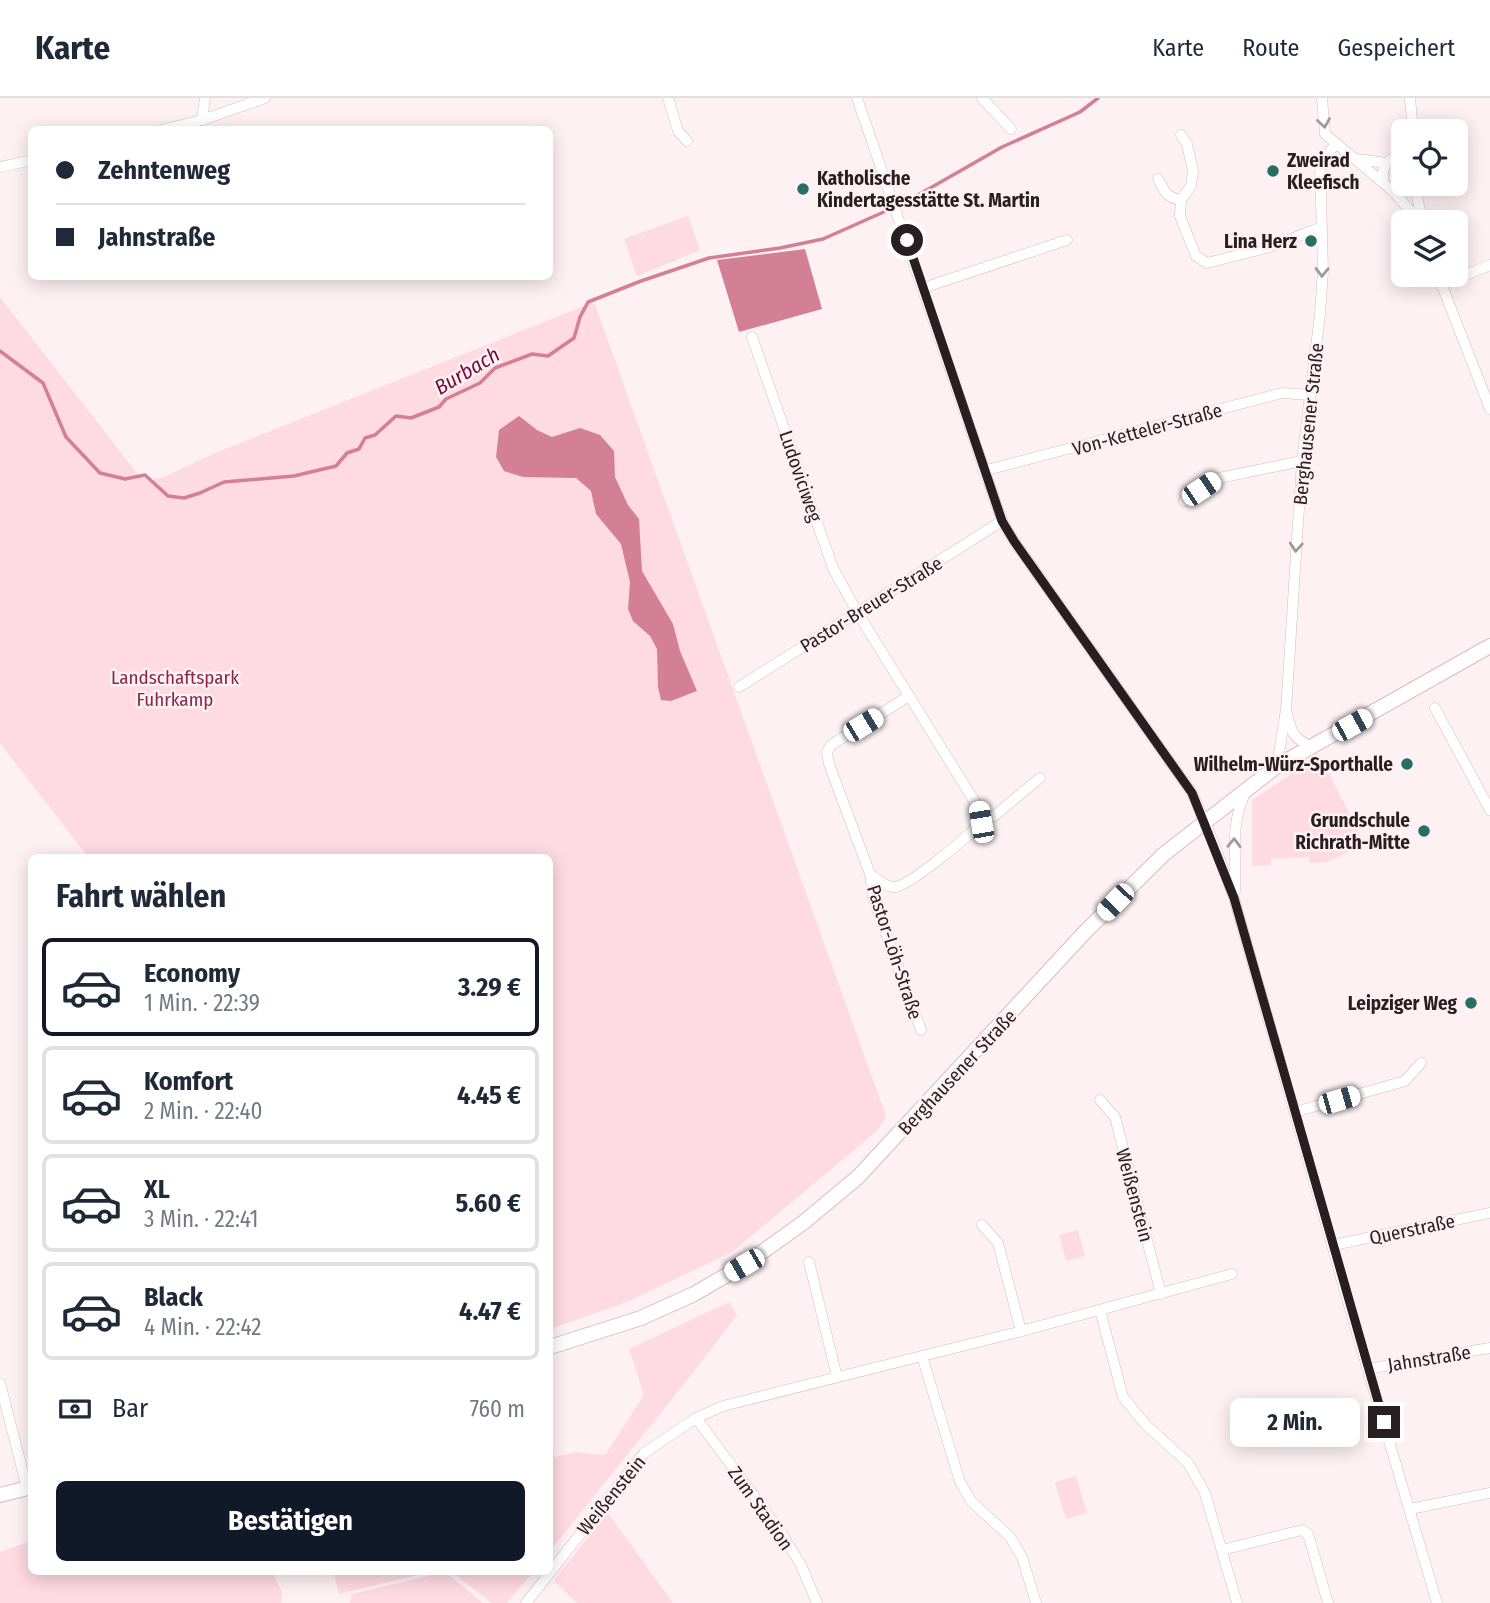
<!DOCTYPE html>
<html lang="de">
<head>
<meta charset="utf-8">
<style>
	body { margin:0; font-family:"Fira Sans Condensed",sans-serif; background:#f2f2f3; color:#1f2937; height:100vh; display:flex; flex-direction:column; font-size:26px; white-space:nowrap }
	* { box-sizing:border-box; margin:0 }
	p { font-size:23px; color:#747a83 }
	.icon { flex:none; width:38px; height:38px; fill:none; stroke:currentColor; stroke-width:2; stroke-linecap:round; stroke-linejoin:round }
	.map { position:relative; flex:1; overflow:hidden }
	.drawer { position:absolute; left:28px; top:756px; width:525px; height:721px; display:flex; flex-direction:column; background:#fff; border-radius:10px; box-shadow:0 4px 18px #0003 }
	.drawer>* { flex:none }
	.guide { position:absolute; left:28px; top:28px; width:525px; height:154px; border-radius:10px; box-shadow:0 4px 18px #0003; display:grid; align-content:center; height:154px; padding:0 28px; background:#fff }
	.fabs { position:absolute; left:1391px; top:21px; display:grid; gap:14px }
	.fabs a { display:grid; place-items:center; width:77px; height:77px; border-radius:10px; background:#fff; box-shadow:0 4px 18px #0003; font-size:35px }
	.end { position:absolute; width:32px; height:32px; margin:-16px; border:9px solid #291e21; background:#fff; box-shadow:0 0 0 4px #fff }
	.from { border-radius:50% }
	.bubble { position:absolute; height:49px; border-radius:10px; background:#fff; box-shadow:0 4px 18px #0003; font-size:23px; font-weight:700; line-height:49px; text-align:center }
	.car { position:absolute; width:21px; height:42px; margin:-21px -10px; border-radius:9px; box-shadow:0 0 5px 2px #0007; background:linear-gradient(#fff 24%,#345 0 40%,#fff 0 76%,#345 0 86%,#fff 0) }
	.guide b { display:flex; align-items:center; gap:24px; height:66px; font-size:26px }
	.guide b+b { border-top:2px solid #e0e1e3 }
	.guide i { width:18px; height:18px; background:#1f2937 }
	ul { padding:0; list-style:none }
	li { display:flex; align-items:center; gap:21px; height:98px; margin:0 14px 10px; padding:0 14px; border:4px solid #e0e1e3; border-radius:10px }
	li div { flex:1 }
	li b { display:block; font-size:26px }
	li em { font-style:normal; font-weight:700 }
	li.on { border-color:#111827 }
	li>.icon { width:63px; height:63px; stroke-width:1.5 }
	h2 { padding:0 28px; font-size:32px; line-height:84px }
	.pay { display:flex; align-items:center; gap:18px; height:77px; padding:0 28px; font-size:26px }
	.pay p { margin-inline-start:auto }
	.action { display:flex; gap:14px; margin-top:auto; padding:14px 28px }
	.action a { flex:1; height:80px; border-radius:10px; background:#111827; color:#fff; font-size:28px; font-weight:700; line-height:80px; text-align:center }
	header { display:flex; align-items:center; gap:42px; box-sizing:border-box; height:98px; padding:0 35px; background:#fff; border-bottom:2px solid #e0e1e3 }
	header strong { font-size:33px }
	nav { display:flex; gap:38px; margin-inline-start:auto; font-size:24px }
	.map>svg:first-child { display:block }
	.green { fill:#fedae2 }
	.water { fill:#d37f95 }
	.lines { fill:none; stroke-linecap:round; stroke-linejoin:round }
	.stream { stroke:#d37f95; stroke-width:3.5 }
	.minor-casing { stroke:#d9bbc1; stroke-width:11 }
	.secondary-casing { stroke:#d9bbc1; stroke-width:16 }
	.minor { stroke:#fff; stroke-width:10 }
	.secondary { stroke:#fff; stroke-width:14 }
	.oneway { stroke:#9f9a9b }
	.route { stroke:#291e21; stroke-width:9 }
	.poi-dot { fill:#276e65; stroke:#fef1f3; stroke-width:2.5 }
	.labels { text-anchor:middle; stroke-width:5; stroke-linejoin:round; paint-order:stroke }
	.poi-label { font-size:19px; font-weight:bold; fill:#291e21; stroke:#fef1f3; text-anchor:end }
	.street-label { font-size:19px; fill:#291e21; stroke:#fef1f3 }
	.park-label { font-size:19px; fill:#8b284a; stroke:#fef1f3 }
	.water-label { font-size:21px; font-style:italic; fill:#730c36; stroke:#fef1f3 }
</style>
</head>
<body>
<header>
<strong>Karte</strong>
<nav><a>Karte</a><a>Route</a><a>Gespeichert</a></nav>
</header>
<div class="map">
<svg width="1490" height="1505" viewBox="0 0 1490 1505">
	<rect width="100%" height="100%" fill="#fef1f3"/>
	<!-- green -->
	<g class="green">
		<path d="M 688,118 L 700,152 L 637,178 L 624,141 Z"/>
		<path d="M 0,199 L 140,379 L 154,385 L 154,380 L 162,380 L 215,355 L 594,204 L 886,1018 L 878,1032 L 732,1154 L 627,1204 L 550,1231 L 550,760 L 88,759 L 0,645 Z"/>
		<path d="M 1322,662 L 1365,746 L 1327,764 L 1310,765 L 1309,759 L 1271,761 L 1271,767 L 1252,768 L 1252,702 L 1290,677 Z"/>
		<path d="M 1078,1132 L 1085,1158 L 1066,1163 L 1059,1137 Z"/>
		<path d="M 729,1204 L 737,1217 L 688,1281 L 550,1453 L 550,1360 L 576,1354 L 605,1357 L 644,1297 L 629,1251 Z"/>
		<path d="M 1076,1378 L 1087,1415 L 1066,1421 L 1055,1384 Z"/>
		<path d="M 607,1414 L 673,1505 L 577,1505 L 554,1483 Z"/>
		<path d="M 31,1443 L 32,1474 L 272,1474 L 282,1494 L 281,1505 L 0,1505 L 0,1454 Z"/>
		<path d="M 333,1474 L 421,1474 L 422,1476 L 339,1496 Z"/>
		<path d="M 445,1474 L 483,1505 L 350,1505 L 352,1496 Z"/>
		<path d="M 451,1474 L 533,1474 L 507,1505 L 492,1505 Z"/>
	</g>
	<!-- water -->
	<g class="water">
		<path d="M 805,151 L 822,211 L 739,234 L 717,162 Z"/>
		<path d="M 519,318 L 537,332 L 552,339 L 580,330 L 600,337 L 614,353 L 615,379 L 628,407 L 639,421 L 642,473 L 673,526 L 680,553 L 697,593 L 671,603 L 661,602 L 658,589 L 657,551 L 650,538 L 633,523 L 628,511 L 630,484 L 621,446 L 596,416 L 591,393 L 576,380 L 523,379 L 504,373 L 496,359 L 499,332 Z"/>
	</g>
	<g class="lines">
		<!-- stream -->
		<path class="stream" d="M 0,253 L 43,285 L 66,339 L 100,375 L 125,381 L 145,377 L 168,398 L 184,400 L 200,395 L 224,384 L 294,378 L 336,368 L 347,355 L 359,351 L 365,340 L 375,337 L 396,318 L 411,320 L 439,309 L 446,301 L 480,285 L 495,270 L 532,256 L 548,258 L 574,240 L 580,219 L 588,204 L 641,183 L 709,160 L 780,150 L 823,141 L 904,105 L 1002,49 L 1080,14 L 1098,0"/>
		<defs>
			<g id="minor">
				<path d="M 668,0 L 678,33 L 687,43"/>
				<path d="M 857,0 L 1002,423 L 1014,443 L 1192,695 L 1212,741 L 1234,800 L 1354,1225 L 1437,1505"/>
				<path d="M 982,0 L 1011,31"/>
				<path d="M 1322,0 L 1325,36 L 1393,93 L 1420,124"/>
				<path d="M 1410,0 L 1413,33"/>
				<path d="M 202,22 L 205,0"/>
				<path d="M 161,32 L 202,22 L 265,0"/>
				<path d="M 1181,37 L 1187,46 L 1193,73 L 1191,88 L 1181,102 L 1180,118 L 1196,158 L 1207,165 L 1270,149 L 1322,129"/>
				<path d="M 1356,61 L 1387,65"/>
				<path d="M 0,69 L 32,62"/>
				<path d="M 1158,81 C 1164,93 1167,100 1181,102"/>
				<path d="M 1384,85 C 1380,70 1387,58 1404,59"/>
				<path d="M 1415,87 L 1422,124"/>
				<path d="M 1438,177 L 1490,311"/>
				<path d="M 1441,187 L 1490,167"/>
				<path d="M 923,190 L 1067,142"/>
				<path d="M 752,239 L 833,470 L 857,514 L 978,709 L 981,724 L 977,729 C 963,742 911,787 895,789 C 886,790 877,781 870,776"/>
				<path d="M 983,373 L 1282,295 L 1311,297"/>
				<path d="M 1184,403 L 1219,380 L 1302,363"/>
				<path d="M 739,589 L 1002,423"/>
				<path d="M 909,598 L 831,647 L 827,654 L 829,666 L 870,776 L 873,800 L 921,932"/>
				<path d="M 1435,610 L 1490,712"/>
				<path d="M 1287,616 C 1292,636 1293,639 1311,649"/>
				<path d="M 1277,668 L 1286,612 L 1302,363 L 1320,216 L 1323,173 L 1320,64 L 1336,46"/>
				<path d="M 981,724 L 994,718 L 1040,680"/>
				<path d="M 1235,793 C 1237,755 1229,732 1245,695"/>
				<path d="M 1100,1002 L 1115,1019 L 1161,1196"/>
				<path d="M 1295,1014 L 1405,983 L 1421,965"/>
				<path d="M 982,1127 L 998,1145 L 1021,1233"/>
				<path d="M 1333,1147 L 1490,1115"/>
				<path d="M 809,1164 L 837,1279"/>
				<path d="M 1100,1212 L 1123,1299 L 1145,1326 L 1188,1365 L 1205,1395 L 1237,1505"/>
				<path d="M 922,1258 L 960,1384 L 972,1404 L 1010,1439 L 1022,1459 L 1036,1505"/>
				<path d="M 1367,1271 L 1490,1250"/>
				<path d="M 0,1285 L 27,1390"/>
				<path d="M 696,1320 L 781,1434 L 801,1467 L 817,1505"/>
				<path d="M 1410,1411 L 1490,1395"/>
				<path d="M 1222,1452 L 1302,1432 L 1308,1436 L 1328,1505"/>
				<path d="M 526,1505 L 644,1355 L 696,1320 L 723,1308 L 1014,1235 L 1232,1176"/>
			</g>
			<g id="secondary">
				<path d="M 550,1249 L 641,1220 L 694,1196 L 744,1167 L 804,1124 L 858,1079 L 1085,834 L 1164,756 L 1277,668 L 1490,548"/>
				<path d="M 0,1397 L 32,1389"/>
			</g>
		</defs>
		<!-- minor casing -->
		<use href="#minor" class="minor-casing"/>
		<!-- secondary casing -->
		<use href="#secondary" class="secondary-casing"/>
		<!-- minor -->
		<use href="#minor" class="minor"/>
		<!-- secondary -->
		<use href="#secondary" class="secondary"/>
	</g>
	<!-- one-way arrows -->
	<defs><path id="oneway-chevron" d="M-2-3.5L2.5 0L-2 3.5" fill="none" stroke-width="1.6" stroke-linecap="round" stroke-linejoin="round" transform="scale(1.75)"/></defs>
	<g class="oneway">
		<use href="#oneway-chevron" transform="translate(1324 25) rotate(81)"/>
		<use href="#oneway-chevron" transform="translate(1322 174) rotate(91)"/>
		<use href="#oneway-chevron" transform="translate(1296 449) rotate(94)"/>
		<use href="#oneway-chevron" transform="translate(1234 745) rotate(-89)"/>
	</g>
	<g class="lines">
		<!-- route -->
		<path class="route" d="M 907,142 L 1002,423 L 1014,443 L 1192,695 L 1234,800 L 1384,1324"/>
	</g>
	<!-- markers -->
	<g class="poi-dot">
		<circle cx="1273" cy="73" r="7"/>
		<circle cx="803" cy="91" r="7"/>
		<circle cx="1311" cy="143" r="7"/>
		<circle cx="1407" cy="666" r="7"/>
		<circle cx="1424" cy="733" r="7"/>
		<circle cx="1471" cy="905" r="7"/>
	</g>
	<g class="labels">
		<!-- poi labels -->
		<g class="poi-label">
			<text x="1287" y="69" text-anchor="start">Zweirad<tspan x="1287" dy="22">Kleefisch</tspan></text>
			<text x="817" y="87" text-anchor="start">Katholische<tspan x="817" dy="22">Kindertagesstätte St. Martin</tspan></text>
			<text x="1297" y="150">Lina Herz</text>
			<text x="1393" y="673">Wilhelm-Würz-Sporthalle</text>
			<text x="1410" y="729">Grundschule<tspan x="1410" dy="22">Richrath-Mitte</tspan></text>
			<text x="1457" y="912">Leipziger Weg</text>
		</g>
		<!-- street labels -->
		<g class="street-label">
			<text transform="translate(1308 326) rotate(-84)" y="7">Berghausener Straße</text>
			<text transform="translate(1147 331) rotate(-15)" y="7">Von-Ketteler-Straße</text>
			<text transform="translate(801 378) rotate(71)" y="7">Ludoviciweg</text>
			<text transform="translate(871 506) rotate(-32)" y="7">Pastor-Breuer-Straße</text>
			<text transform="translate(895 854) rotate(72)" y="7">Pastor-Löh-Straße</text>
			<text transform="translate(957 974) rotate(-47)" y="7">Berghausener Straße</text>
			<text transform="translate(1135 1097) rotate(75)" y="7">Weißenstein</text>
			<text transform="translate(1412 1131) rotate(-12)" y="7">Querstraße</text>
			<text transform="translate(1429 1260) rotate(-9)" y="7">Jahnstraße</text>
			<text transform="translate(611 1397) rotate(-51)" y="7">Weißenstein</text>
			<text transform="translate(761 1410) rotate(55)" y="7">Zum Stadion</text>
		</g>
		<!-- park labels -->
		<g class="park-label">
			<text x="175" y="586">Landschaftspark<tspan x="175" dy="22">Fuhrkamp</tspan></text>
		</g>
		<!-- water labels -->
		<g class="water-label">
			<text transform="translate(467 273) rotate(-31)" y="7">Burbach</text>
		</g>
	</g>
</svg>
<div class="fabs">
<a><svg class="icon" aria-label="locate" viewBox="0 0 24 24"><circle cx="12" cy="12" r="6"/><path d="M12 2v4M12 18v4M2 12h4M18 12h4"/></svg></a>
<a><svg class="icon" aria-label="layers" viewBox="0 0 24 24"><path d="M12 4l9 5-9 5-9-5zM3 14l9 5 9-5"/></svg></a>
</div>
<i class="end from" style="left:907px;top:142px"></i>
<i class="end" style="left:1384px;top:1324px"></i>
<div class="bubble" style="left:1230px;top:1300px;width:130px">2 Min.</div>
<i class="car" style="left:1201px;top:391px;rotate:56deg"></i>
<i class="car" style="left:863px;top:627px;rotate:59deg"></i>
<i class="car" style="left:1352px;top:627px;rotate:61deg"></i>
<i class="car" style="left:981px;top:724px;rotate:350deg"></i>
<i class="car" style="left:1115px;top:804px;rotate:224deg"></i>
<i class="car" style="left:1339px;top:1002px;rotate:74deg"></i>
<i class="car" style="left:744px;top:1167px;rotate:240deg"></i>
<div class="guide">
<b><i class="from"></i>Zehntenweg</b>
<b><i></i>Jahnstraße</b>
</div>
<section class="drawer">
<h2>Fahrt wählen</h2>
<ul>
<li class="on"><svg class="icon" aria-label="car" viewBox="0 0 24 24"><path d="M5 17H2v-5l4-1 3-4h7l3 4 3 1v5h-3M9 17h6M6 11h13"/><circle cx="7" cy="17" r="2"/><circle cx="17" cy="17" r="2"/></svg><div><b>Economy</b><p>1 Min. · 22:39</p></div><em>3.29 €</em></li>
<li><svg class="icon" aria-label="car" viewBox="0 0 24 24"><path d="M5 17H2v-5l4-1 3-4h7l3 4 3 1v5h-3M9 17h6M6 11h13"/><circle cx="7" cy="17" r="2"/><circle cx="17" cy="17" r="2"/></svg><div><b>Komfort</b><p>2 Min. · 22:40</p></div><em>4.45 €</em></li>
<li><svg class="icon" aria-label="car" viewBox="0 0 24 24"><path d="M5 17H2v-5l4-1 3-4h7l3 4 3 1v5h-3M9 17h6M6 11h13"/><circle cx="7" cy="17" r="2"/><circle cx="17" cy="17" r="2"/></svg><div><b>XL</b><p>3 Min. · 22:41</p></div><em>5.60 €</em></li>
<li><svg class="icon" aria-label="car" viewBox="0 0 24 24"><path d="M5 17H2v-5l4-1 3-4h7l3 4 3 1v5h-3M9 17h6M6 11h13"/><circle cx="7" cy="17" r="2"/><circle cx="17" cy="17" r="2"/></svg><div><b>Black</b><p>4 Min. · 22:42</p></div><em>4.47 €</em></li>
</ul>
<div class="pay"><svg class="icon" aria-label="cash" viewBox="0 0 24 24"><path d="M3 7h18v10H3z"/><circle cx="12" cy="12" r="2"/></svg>Bar<p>760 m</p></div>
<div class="action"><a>Bestätigen</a></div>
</section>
</div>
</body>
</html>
